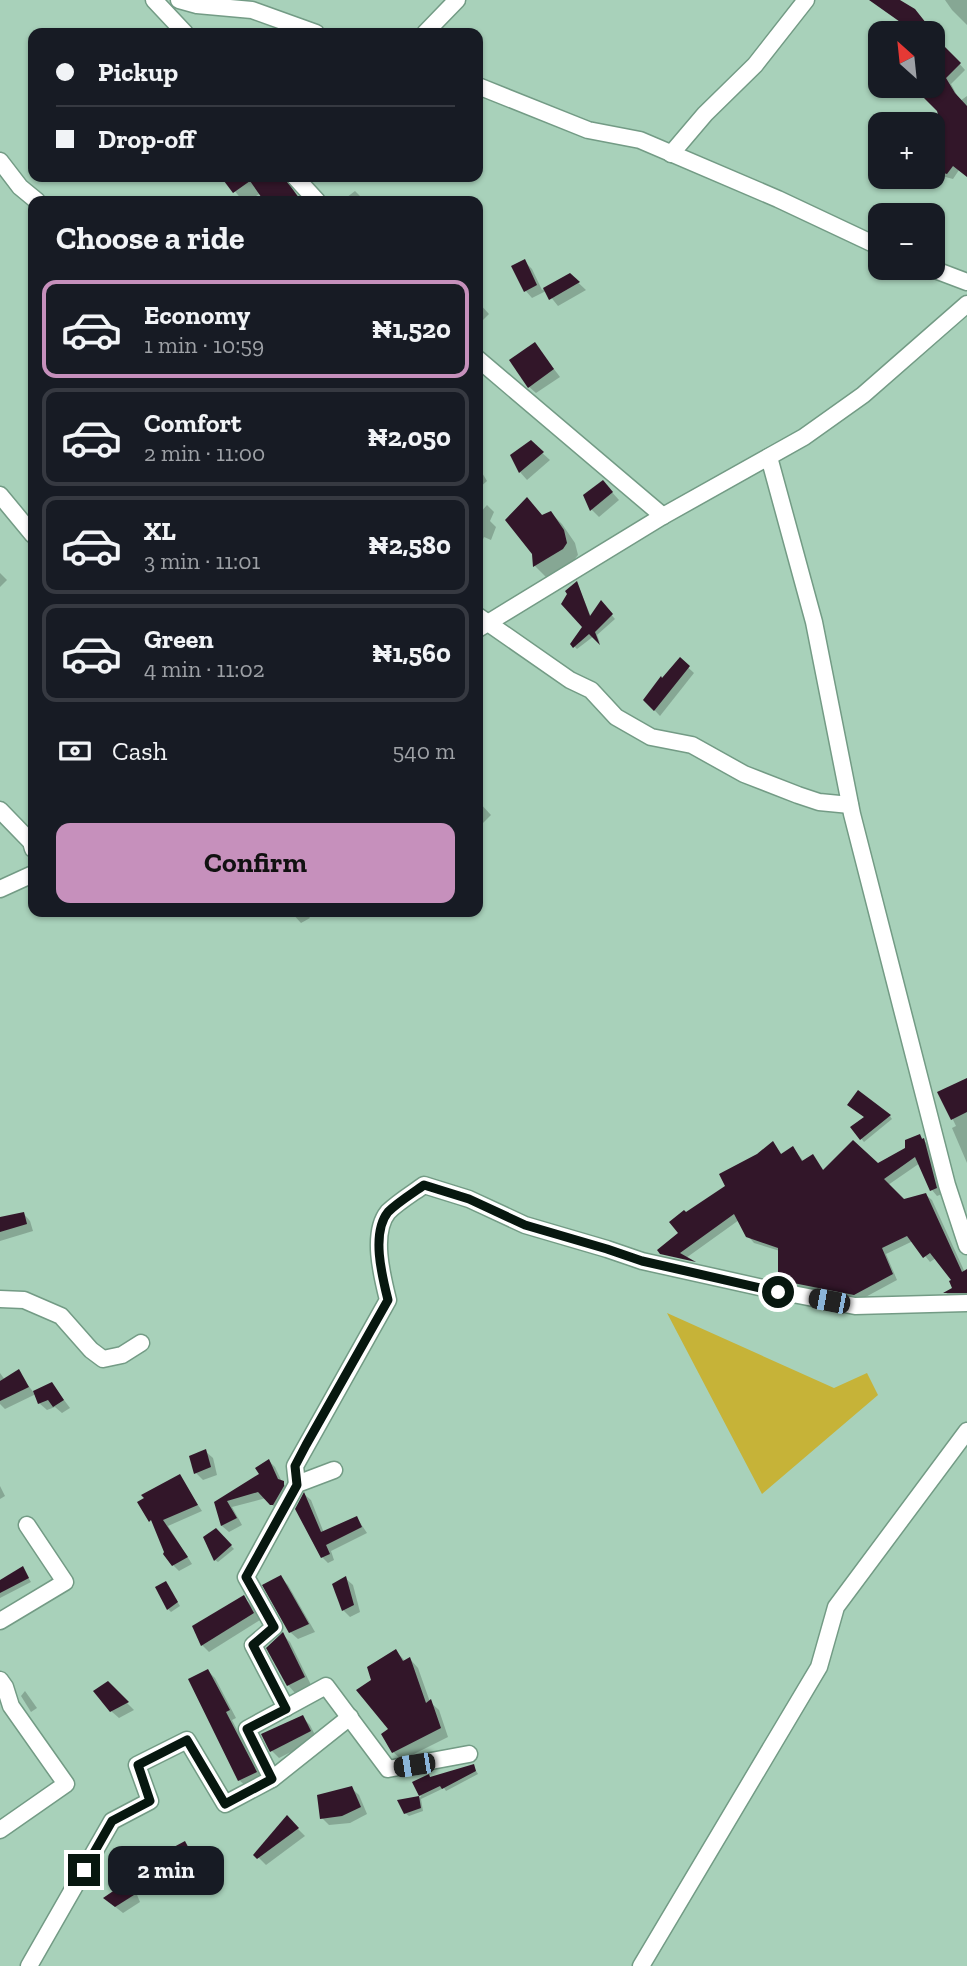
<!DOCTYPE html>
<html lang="en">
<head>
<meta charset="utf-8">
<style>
	body { margin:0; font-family:"Zilla Slab",serif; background:#242831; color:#f1f3f6; height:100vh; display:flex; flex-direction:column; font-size:26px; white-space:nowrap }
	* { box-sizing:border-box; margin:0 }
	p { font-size:23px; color:#9ea1a6 }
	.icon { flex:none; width:38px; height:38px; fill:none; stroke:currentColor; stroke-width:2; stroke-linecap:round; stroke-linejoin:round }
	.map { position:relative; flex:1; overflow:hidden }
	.panel { position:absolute; left:28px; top:196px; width:455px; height:721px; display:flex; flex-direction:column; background:#171b24; border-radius:14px; box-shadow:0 2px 5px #0004 }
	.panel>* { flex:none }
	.banner { position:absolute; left:28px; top:28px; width:455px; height:154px; border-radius:14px; box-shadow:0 2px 5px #0004; display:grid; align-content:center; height:154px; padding:0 28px; background:#171b24 }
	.needle { width:46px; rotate:333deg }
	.buttons { position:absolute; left:868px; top:21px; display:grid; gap:14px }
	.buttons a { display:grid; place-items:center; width:77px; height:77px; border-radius:14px; background:#171b24; box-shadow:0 2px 5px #0004; font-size:35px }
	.end { position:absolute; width:32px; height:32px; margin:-16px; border:9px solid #07170f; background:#fff; box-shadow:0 0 0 4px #fff }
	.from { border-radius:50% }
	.bubble { position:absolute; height:49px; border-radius:14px; background:#171b24; box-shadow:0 2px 5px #0004; font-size:23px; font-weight:800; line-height:49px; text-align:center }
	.car { position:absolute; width:21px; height:42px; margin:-21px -10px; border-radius:9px; box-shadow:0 0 5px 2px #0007; background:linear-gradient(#222 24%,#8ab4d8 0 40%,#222 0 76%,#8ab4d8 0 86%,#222 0) }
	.banner b { display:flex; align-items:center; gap:24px; height:66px; font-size:26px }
	.banner b+b { border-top:2px solid #363941 }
	.banner i { width:18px; height:18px; background:#f1f3f6 }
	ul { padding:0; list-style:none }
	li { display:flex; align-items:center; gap:21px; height:98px; margin:0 14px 10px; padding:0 14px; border:4px solid #363941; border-radius:14px }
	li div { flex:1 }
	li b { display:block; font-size:26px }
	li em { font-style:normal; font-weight:800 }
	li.selected { border-color:#c690bc }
	li>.icon { width:63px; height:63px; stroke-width:1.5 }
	h2 { padding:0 28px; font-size:32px; line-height:84px }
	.pay { display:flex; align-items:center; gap:18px; height:77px; padding:0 28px; font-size:26px }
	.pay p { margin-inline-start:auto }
	.cta { display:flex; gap:14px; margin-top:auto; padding:14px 28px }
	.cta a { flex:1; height:80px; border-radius:14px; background:#c690bc; color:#111; font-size:28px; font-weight:800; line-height:80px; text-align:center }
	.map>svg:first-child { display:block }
	.green { fill:#c6b338 }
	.shadow { fill:#0003 }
	.building { fill:#321629 }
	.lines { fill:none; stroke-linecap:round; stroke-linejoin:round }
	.minor-casing { stroke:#739b85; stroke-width:19 }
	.minor { stroke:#fff; stroke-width:16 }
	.route { stroke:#07170f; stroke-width:9 }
</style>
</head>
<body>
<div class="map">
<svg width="967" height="1966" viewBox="0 0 967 1966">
	<rect width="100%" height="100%" fill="#a8d1ba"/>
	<!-- green -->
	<path class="green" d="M 667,1313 L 834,1388 L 867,1373 L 878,1395 L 762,1494 Z"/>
	<!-- shadow -->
	<g class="shadow">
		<path d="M 945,0 L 967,0 L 967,25 L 952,10 Z"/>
		<path d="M 933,34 L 965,70 L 951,84 L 960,101 L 967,96 L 967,176 L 959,170 L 953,179 L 938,175 L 933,170 L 942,157 L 933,145 L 945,132 L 939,111 L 911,86 L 933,86 Z"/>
		<path d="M 223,177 L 284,177 L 302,201 L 266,201 L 261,193 L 248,201 L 243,201 Z"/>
		<path d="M 355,191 L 365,201 L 342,201 Z"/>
		<path d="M 524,261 L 532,269 L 542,290 L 570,275 L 586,290 L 558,306 L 546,291 L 532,298 L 525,290 Z"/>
		<path d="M 478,302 L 489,314 L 478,325 Z"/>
		<path d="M 535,344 L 560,377 L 536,393 L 528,386 Z"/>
		<path d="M 530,442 L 550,460 L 527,480 L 520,472 L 512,455 Z"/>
		<path d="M 478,466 L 487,481 L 478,489 Z"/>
		<path d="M 610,490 L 619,500 L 599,517 L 592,510 L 585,496 Z"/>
		<path d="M 487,505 L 494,512 L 490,521 L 496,527 L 491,540 L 484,537 L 479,549 L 478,513 L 479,514 Z"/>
		<path d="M 538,511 L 543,516 L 551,513 L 562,524 L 575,543 L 578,555 L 574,560 L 546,577 L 535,566 L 534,553 Z"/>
		<path d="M 0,573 L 7,580 L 0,587 Z"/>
		<path d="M 577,583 L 591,617 L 601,603 L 615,619 L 597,635 L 600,643 L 594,636 L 577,649 L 572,644 L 585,626 Z"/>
		<path d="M 680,660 L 694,673 L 660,716 L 645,700 Z"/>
		<path d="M 478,801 L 491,815 L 478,828 Z"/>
		<path d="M 291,912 L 306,912 L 310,918 L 301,923 Z"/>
		<path d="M 940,1093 L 967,1107 L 967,1163 L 952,1128 L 956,1126 Z"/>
		<path d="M 890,1116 L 892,1119 L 864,1142 L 852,1128 L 866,1118 Z"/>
		<path d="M 920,1136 L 929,1146 L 942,1194 L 937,1196 L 932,1190 L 920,1163 L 888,1185 L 903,1201 L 926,1195 L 932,1200 L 967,1277 L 967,1298 L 950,1298 L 946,1294 L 955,1288 L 954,1280 L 936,1258 L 930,1262 L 913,1241 L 886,1254 L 897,1280 L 860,1300 L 785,1285 L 779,1280 L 780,1251 L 754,1243 L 748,1236 L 739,1220 L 686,1258 L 661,1253 L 680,1233 L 686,1214 L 727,1186 L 773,1143 L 782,1155 L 793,1148 L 804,1162 L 813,1156 L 824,1171 L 878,1166 L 907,1150 Z"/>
		<path d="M 23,1213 L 30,1221 L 33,1231 L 0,1241 L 0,1218 Z"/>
		<path d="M 666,1257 L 693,1263 L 697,1266 L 668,1259 Z"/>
		<path d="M 18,1372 L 34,1393 L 52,1384 L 70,1408 L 62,1413 L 55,1407 L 47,1410 L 39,1403 L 36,1394 L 5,1409 L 0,1404 L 0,1373 L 5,1380 Z"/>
		<path d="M 205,1451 L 213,1458 L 217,1475 L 203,1480 L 196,1473 Z"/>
		<path d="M 269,1461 L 275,1467 L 282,1482 L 289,1490 L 278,1511 L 266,1498 L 232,1507 L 242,1525 L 229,1532 L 222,1526 L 216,1503 L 261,1475 Z"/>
		<path d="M 179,1476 L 202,1511 L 168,1526 L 192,1564 L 179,1571 L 173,1565 L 156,1527 L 139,1502 Z"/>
		<path d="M 0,1486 L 5,1496 L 0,1499 Z"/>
		<path d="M 305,1495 L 311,1500 L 324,1533 L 357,1518 L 367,1533 L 331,1551 L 334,1560 L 328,1563 L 322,1557 L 297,1509 Z"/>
		<path d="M 216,1530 L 234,1549 L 218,1562 L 215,1560 Z"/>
		<path d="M 23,1569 L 31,1582 L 0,1598 L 0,1582 Z"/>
		<path d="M 281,1578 L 288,1585 L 315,1632 L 298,1639 L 290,1632 Z"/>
		<path d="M 345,1578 L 353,1585 L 360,1612 L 350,1617 L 343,1610 Z"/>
		<path d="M 166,1583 L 180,1606 L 171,1612 L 168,1609 Z"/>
		<path d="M 244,1597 L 251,1605 L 260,1620 L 209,1652 L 202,1645 Z"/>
		<path d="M 283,1635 L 290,1642 L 311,1685 L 295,1693 L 288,1685 Z"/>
		<path d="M 396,1651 L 405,1661 L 410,1659 L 418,1668 L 430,1702 L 439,1710 L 448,1737 L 402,1760 L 393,1752 L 390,1730 L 373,1681 Z"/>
		<path d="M 208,1671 L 215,1678 L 236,1718 L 232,1720 L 263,1779 L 247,1787 L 239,1780 Z"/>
		<path d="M 107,1683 L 134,1710 L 119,1718 L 111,1711 Z"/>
		<path d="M 25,1691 L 37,1708 L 31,1712 L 21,1696 Z"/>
		<path d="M 302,1717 L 310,1725 L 317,1739 L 279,1758 L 272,1751 Z"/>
		<path d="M 473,1766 L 478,1774 L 446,1791 L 444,1788 L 421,1799 L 423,1811 L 409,1816 L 405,1813 L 400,1802 L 421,1797 L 414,1783 L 429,1776 L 432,1779 Z"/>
		<path d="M 351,1788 L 359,1795 L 367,1814 L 350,1823 L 329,1825 L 322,1818 Z"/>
		<path d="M 287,1818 L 305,1836 L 266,1865 L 256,1855 Z"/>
		<path d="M 128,1883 L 135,1890 L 140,1902 L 123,1913 L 113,1905 Z"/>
	</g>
	<!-- building -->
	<g class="building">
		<path d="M 869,0 L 900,0 L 915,9 L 934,33 L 910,33 L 903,24 Z"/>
		<path d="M 933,35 L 961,63 L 946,78 L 955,93 L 967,106 L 967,177 L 953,166 L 947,174 L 933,170 L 940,157 L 933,150 L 933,142 L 943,132 L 937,111 L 912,86 L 933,86 Z"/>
		<path d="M 221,177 L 284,177 L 301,201 L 264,201 L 250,181 L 233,193 Z"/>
		<path d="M 525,259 L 537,285 L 524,292 L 511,266 Z"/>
		<path d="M 570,273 L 580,282 L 549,300 L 543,288 Z"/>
		<path d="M 535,342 L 554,369 L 528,388 L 509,360 Z"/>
		<path d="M 531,440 L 544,452 L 519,473 L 510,455 Z"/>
		<path d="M 603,480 L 613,492 L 590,511 L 583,495 Z"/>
		<path d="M 527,497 L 542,515 L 551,511 L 564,530 L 567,543 L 563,549 L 533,567 L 532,554 L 505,520 Z"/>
		<path d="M 577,581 L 590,616 L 601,600 L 613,614 L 595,632 L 600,645 L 589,634 L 573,648 L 570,644 L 582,627 L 561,604 L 567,594 L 565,591 Z"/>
		<path d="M 680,657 L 690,666 L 654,711 L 643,700 L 661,676 L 662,678 Z"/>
		<path d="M 967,1078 L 967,1112 L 951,1120 L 937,1092 Z"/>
		<path d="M 858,1090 L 891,1115 L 860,1140 L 850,1127 L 864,1117 L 847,1105 Z"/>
		<path d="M 920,1134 L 922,1139 L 924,1138 L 937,1188 L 930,1191 L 915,1157 L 884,1179 L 904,1199 L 926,1193 L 962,1272 L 967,1269 L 967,1293 L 943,1293 L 952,1288 L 949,1281 L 951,1280 L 930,1253 L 923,1258 L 907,1236 L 882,1248 L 893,1274 L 854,1295 L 778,1280 L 778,1248 L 746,1237 L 734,1214 L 680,1253 L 696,1262 L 660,1254 L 657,1250 L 678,1233 L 669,1222 L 684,1210 L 686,1212 L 725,1186 L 719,1174 L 757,1154 L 773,1141 L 781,1154 L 793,1146 L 802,1161 L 813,1154 L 823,1170 L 853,1140 L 878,1163 L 905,1148 L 905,1140 Z"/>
		<path d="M 24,1212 L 27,1224 L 0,1232 L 0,1217 Z"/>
		<path d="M 19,1369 L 29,1387 L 0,1401 L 0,1381 Z"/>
		<path d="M 52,1382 L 64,1400 L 53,1407 L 48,1400 L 38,1404 L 33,1391 Z"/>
		<path d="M 206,1449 L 211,1467 L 194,1474 L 189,1456 Z"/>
		<path d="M 269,1459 L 278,1479 L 284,1481 L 284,1486 L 273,1505 L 270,1505 L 258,1492 L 227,1501 L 237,1518 L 221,1526 L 214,1502 L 259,1474 L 255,1468 Z"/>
		<path d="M 180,1474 L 198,1505 L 163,1520 L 188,1557 L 172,1566 L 163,1554 L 164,1552 L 151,1520 L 149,1522 L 137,1502 L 144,1498 L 141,1495 Z"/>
		<path d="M 304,1492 L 321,1532 L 357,1516 L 362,1527 L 326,1545 L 330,1554 L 321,1558 L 295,1509 Z"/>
		<path d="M 216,1528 L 232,1545 L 214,1561 L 203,1537 Z"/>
		<path d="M 23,1566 L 29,1578 L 0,1593 L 0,1580 Z"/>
		<path d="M 281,1575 L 309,1624 L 289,1633 L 262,1585 Z"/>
		<path d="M 346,1576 L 354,1605 L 342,1611 L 332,1584 Z"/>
		<path d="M 166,1581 L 178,1602 L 167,1610 L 155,1587 Z"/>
		<path d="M 244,1595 L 254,1613 L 201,1646 L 192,1626 Z"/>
		<path d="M 283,1632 L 305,1677 L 287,1686 L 266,1648 Z"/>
		<path d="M 396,1649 L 403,1661 L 410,1657 L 426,1703 L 431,1699 L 441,1728 L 392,1753 L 381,1734 L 388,1729 L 356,1690 L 371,1680 L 367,1667 Z"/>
		<path d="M 208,1669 L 230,1710 L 226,1712 L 257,1772 L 238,1781 L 188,1679 Z"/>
		<path d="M 108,1681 L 129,1702 L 110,1712 L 93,1691 Z"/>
		<path d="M 303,1715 L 311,1731 L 270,1752 L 261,1734 Z"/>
		<path d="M 474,1764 L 476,1771 L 442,1789 L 440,1786 L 419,1796 L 412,1782 L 429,1774 L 430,1777 Z"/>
		<path d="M 352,1786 L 361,1807 L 342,1816 L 320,1819 L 317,1795 Z"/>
		<path d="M 419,1796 L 421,1808 L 404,1814 L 397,1800 Z"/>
		<path d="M 287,1815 L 299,1828 L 257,1859 L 253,1855 Z"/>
		<path d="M 185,1841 L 204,1877 L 200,1880 L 172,1848 Z"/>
		<path d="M 128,1881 L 134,1895 L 115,1907 L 103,1898 Z"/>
	</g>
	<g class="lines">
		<defs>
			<g id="minor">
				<path d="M 154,0 L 185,33"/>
				<path d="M 179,0 L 197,5 L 252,10 L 316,33"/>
				<path d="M 425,33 L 457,0"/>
				<path d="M 478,86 L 588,130 L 640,140 L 778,199 L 880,247"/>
				<path d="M 671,154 L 705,114 L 755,65 L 806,0"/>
				<path d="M 0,161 L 20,187 L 37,201"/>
				<path d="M 295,177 L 317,201"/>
				<path d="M 930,268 L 967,282"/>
				<path d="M 478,359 L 663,516"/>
				<path d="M 769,457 L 814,622 L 852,814 L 947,1185 L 967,1246"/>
				<path d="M 0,495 L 33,535"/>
				<path d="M 478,616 L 570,680 L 591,690 L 616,717 L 651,737 L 692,745 L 744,774 L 798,795 L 819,802 L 850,805"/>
				<path d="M 478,629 L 663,516 L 804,437 L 863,395 L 967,304"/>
				<path d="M 0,810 L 31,842 L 33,849"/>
				<path d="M 0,889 L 33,874"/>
				<path d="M 0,1299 L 24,1300 L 61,1316 L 91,1350 L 103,1359 L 122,1355 L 141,1343"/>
				<path d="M 297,1484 L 295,1466 L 388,1300 C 382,1276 371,1233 388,1212 C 398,1202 413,1193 424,1185 L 469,1199 L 525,1225 L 607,1249 L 642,1261 L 777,1291 L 855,1306 L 967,1303"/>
				<path d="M 0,1621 L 65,1582 L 27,1525"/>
				<path d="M 0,1680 L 5,1687 L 11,1706 L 66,1784 L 0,1830"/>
				<path d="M 286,1708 L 253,1645 L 274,1627 L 246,1577 L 297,1484 L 334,1470"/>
				<path d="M 272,1779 L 350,1717"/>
				<path d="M 29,1966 L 112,1821 L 150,1801 L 137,1765 L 187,1740 L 225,1804 L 272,1779 L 247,1729 L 326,1686 L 388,1769 L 469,1754"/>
				<path d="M 641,1966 L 819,1667 L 836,1607 L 967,1431"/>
			</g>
		</defs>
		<!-- minor casing -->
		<use href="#minor" class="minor-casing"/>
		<!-- minor -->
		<use href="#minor" class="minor"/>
	</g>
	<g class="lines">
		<!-- route -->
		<path class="route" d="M 84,1870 L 112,1821 L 150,1801 L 138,1765 L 187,1740 L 225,1804 L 272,1779 L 247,1729 L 286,1709 L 253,1645 L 274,1627 L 246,1577 L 297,1485 L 295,1466 L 306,1445 L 388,1300 C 382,1276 371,1233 388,1212 C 398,1202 413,1193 424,1185 L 469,1199 L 525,1225 L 607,1249 L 642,1261 L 778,1292"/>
	</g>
</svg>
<div class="buttons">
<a><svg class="needle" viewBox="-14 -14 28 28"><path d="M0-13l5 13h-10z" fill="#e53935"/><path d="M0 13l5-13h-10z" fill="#9ea1a6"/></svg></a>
<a>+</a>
<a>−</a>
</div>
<i class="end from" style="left:778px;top:1292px"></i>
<i class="end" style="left:84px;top:1870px"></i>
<div class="bubble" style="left:108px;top:1846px;width:116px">2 min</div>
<i class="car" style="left:829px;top:1301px;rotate:281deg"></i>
<i class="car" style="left:414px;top:1765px;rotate:261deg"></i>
<div class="banner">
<b><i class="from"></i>Pickup</b>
<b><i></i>Drop-off</b>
</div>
<section class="panel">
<h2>Choose a ride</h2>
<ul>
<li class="selected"><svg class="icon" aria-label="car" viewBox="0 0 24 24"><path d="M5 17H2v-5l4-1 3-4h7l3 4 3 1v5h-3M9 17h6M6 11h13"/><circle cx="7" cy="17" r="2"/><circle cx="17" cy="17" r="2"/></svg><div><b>Economy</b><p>1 min · 10:59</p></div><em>₦1,520</em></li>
<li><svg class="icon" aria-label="car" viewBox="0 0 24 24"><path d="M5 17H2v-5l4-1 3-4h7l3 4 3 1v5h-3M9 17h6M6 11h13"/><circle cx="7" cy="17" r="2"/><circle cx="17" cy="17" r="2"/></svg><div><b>Comfort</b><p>2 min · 11:00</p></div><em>₦2,050</em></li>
<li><svg class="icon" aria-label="car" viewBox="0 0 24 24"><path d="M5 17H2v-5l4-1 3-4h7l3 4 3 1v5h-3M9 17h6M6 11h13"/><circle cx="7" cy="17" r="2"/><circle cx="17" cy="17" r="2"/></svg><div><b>XL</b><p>3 min · 11:01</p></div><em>₦2,580</em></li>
<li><svg class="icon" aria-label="car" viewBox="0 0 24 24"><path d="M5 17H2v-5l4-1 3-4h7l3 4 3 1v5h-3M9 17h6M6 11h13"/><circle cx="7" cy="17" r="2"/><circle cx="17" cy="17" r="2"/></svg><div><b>Green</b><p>4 min · 11:02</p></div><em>₦1,560</em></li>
</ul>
<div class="pay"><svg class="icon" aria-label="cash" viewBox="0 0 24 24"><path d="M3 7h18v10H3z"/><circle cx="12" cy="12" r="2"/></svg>Cash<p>540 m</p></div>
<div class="cta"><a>Confirm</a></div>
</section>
</div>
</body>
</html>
